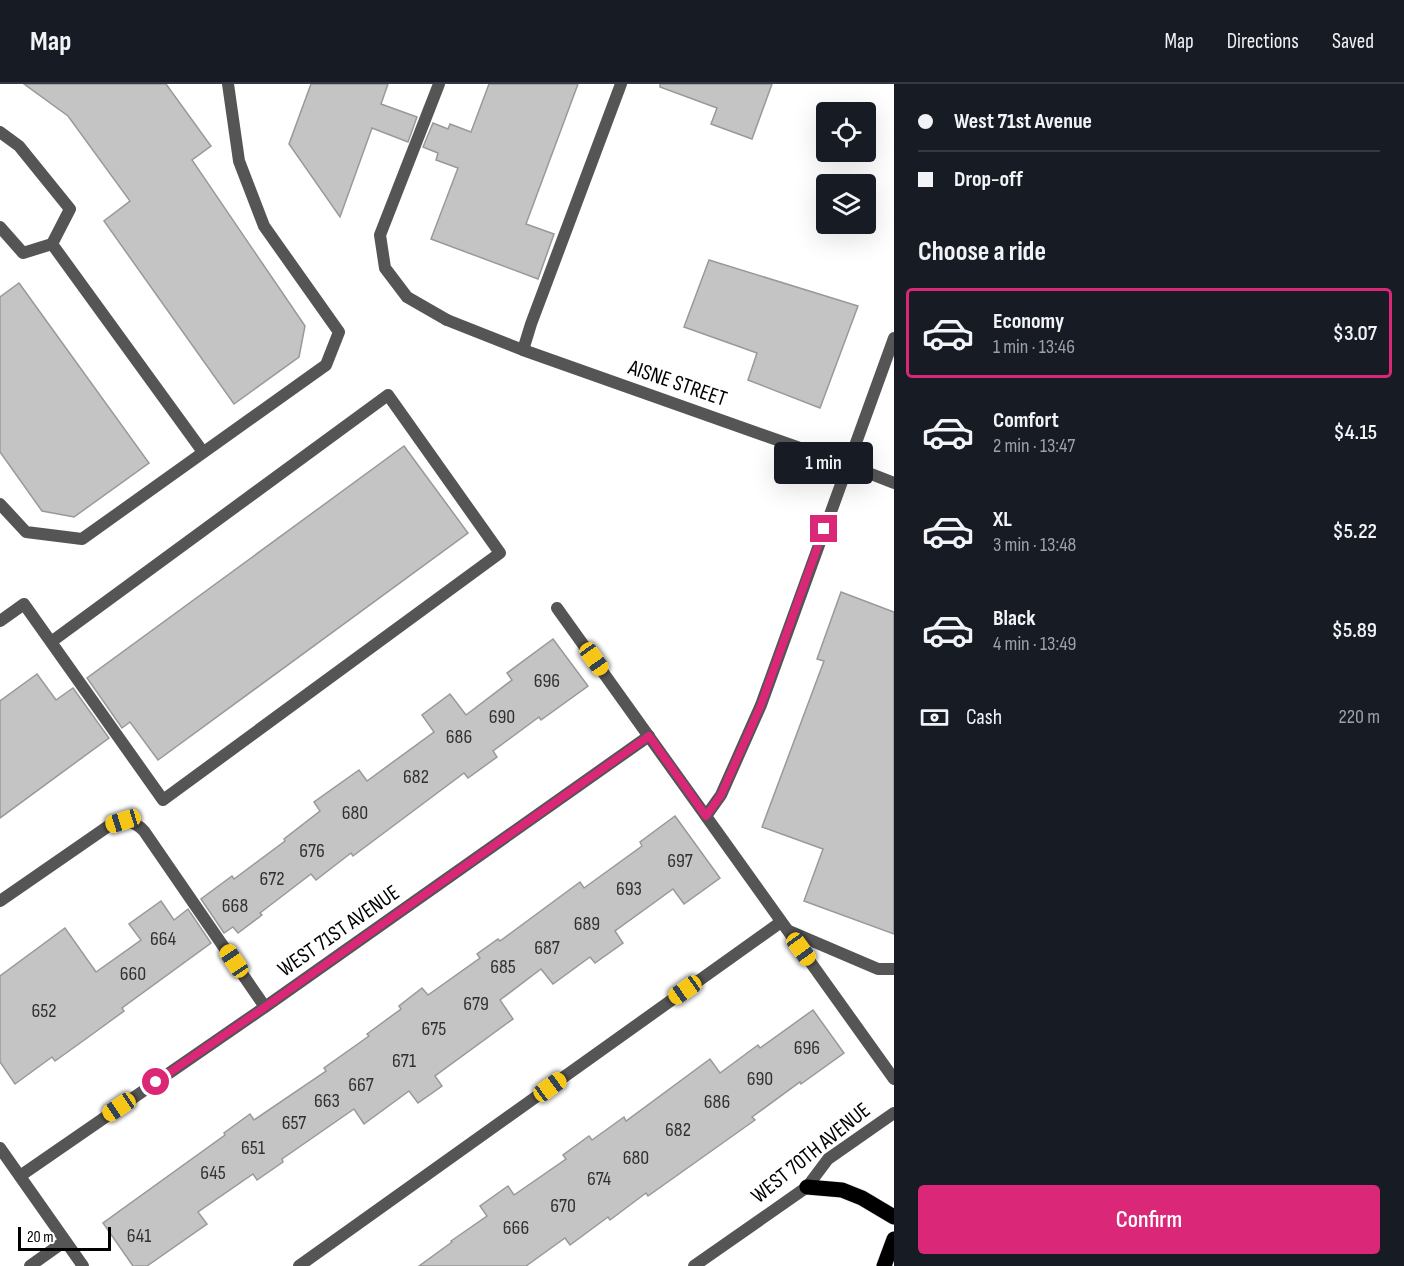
<!DOCTYPE html>
<html lang="en">
<head>
<meta charset="utf-8">
<style>
	body { margin:0; font-family:"Sofia Sans Condensed",sans-serif; background:#242831; color:#f1f3f6; height:100vh; display:flex; flex-direction:column; font-size:22px; white-space:nowrap }
	* { box-sizing:border-box; margin:0 }
	p { font-size:20px; color:#9ea1a6 }
	.icon { flex:none; width:33px; height:33px; fill:none; stroke:currentColor; stroke-width:2; stroke-linecap:round; stroke-linejoin:round }
	.map { position:relative; flex:1; overflow:hidden }
	.side { display:flex; flex-direction:column; background:#171b24; width:510px }
	.side>* { flex:none }
	.banner { display:grid; align-content:center; height:132px; padding:0 24px; background:#171b24 }
	.fabs { position:absolute; left:816px; top:18px; display:grid; gap:12px }
	.fabs a { display:grid; place-items:center; width:60px; height:60px; border-radius:6px; background:#171b24; box-shadow:0 6px 24px #0002; font-size:30px }
	.scale { position:absolute; left:18px; bottom:15px; width:93px; box-sizing:border-box; padding-left:6px; border:3px solid #000; border-top:0; font-size:16px; line-height:21px; white-space:nowrap; color:#000; -webkit-text-stroke:4px #fff; paint-order:stroke }
	.end { position:absolute; width:27px; height:27px; margin:-14px; border:8px solid #db2777; background:#fff; box-shadow:0 0 0 3px #fff }
	.from { border-radius:50% }
	.bubble { position:absolute; height:42px; border-radius:6px; background:#171b24; box-shadow:0 6px 24px #0002; font-size:20px; font-weight:600; line-height:42px; text-align:center }
	.car { position:absolute; width:18px; height:36px; margin:-18px -9px; border-radius:8px; box-shadow:0 0 4px 2px #0007; background:linear-gradient(#f5c518 24%,#345 0 40%,#f5c518 0 76%,#345 0 86%,#f5c518 0) }
	.banner b { display:flex; align-items:center; gap:21px; height:57px; font-size:22px }
	.banner b+b { border-top:2px solid #363941 }
	.banner i { width:15px; height:15px; background:#f1f3f6 }
	ul { padding:0; list-style:none }
	li { display:flex; align-items:center; gap:18px; height:90px; margin:0 12px 9px; padding:0 12px; border:3px solid transparent; border-radius:6px }
	li div { flex:1 }
	li b { display:block; font-size:22px }
	li em { font-style:normal; font-weight:600 }
	li.selected { border-color:#db2777 }
	li>.icon { width:54px; height:54px; stroke-width:1.5 }
	h2 { padding:0 24px; font-size:27px; line-height:72px }
	.pay { display:flex; align-items:center; gap:15px; height:66px; padding:0 24px; font-size:22px }
	.pay p { margin-inline-start:auto }
	.primary-button { display:flex; gap:12px; margin-top:auto; padding:12px 24px }
	.primary-button a { flex:1; height:69px; border-radius:6px; background:#db2777; color:#fff; font-size:24px; font-weight:600; line-height:69px; text-align:center }
	header { display:flex; align-items:center; gap:36px; box-sizing:border-box; height:84px; padding:0 30px; background:#171b24; border-bottom:2px solid #363941 }
	header strong { font-size:28px }
	nav { display:flex; gap:33px; margin-inline-start:auto; font-size:21px }
	main { display:flex; flex:1; min-height:0 }
	.map>svg:first-child { display:block }
	.building { fill:#c4c4c4; stroke:#999; stroke-width:1.5 }
	.lines { fill:none; stroke-linecap:round; stroke-linejoin:round }
	.primary-casing { stroke:#dbdbdb; stroke-width:16 }
	.service { stroke:#555; stroke-width:12 }
	.minor { stroke:#555; stroke-width:12 }
	.primary { stroke:#000; stroke-width:15 }
	.route { stroke:#db2777; stroke-width:8 }
	.labels { text-anchor:middle; stroke-width:4.5; stroke-linejoin:round; paint-order:stroke }
	.number-label { font-size:20px; fill:#313131 }
	.street-label { font-size:22px; fill:#000; stroke:#fff }
</style>
</head>
<body>
<header>
<strong>Map</strong>
<nav><a>Map</a><a>Directions</a><a>Saved</a></nav>
</header>
<main>
<div class="map">
<svg width="894" height="1182" viewBox="0 0 894 1182">
	<rect width="100%" height="100%" fill="#fff"/>
	<!-- building -->
	<g class="building">
		<path d="M 24,0 L 166,0 L 211,62 L 192,76 L 305,242 L 299,273 L 234,320 L 104,137 L 130,117 L 68,32 Z"/>
		<path d="M 311,0 L 388,0 L 381,20 L 417,33 L 408,58 L 372,44 L 340,133 L 289,60 Z"/>
		<path d="M 489,0 L 578,0 L 526,140 L 554,150 L 538,195 L 431,155 L 458,84 L 436,76 L 438,69 L 423,63 L 433,39 L 448,45 L 450,40 L 471,48 Z"/>
		<path d="M 660,0 L 772,0 L 752,55 L 711,40 L 717,24 L 660,3 Z"/>
		<path d="M 709,176 L 858,222 L 820,324 L 748,296 L 757,269 L 684,243 Z"/>
		<path d="M 19,199 L 149,379 L 74,433 L 42,427 L 0,368 L 0,213 Z"/>
		<path d="M 404,362 L 468,449 L 158,676 L 130,638 L 122,644 L 87,594 Z"/>
		<path d="M 841,508 L 894,528 L 894,850 L 804,817 L 823,765 L 762,743 L 824,577 L 817,575 Z"/>
		<path d="M 553,555 L 588,602 L 541,636 L 539,633 L 493,667 L 497,673 L 468,694 L 464,689 L 353,772 L 351,769 L 316,796 L 311,790 L 260,829 L 262,831 L 238,849 L 233,843 L 224,849 L 201,815 L 232,792 L 234,795 L 285,757 L 284,755 L 320,727 L 314,718 L 359,686 L 367,697 L 434,648 L 422,631 L 450,610 L 466,631 L 512,596 L 507,589 Z"/>
		<path d="M 37,590 L 56,616 L 73,604 L 109,654 L 0,734 L 0,617 Z"/>
		<path d="M 675,732 L 720,794 L 684,820 L 673,805 L 615,847 L 623,859 L 595,879 L 590,873 L 553,900 L 541,885 L 500,916 L 513,935 L 435,992 L 442,1002 L 418,1019 L 409,1007 L 364,1040 L 354,1025 L 282,1075 L 283,1078 L 257,1096 L 253,1090 L 198,1128 L 207,1140 L 147,1182 L 133,1182 L 103,1139 L 225,1051 L 224,1049 L 250,1030 L 254,1036 L 326,987 L 324,984 L 369,952 L 367,950 L 401,925 L 399,922 L 422,904 L 428,911 L 480,874 L 477,870 L 498,855 L 500,857 L 580,798 L 584,804 L 642,762 L 640,758 Z"/>
		<path d="M 161,817 L 174,836 L 188,825 L 211,859 L 122,924 L 124,927 L 94,949 L 55,977 L 52,973 L 15,1000 L 0,978 L 0,892 L 65,844 L 96,888 L 141,856 L 129,840 Z"/>
		<path d="M 813,926 L 844,969 L 801,1000 L 800,998 L 752,1033 L 755,1036 L 648,1112 L 646,1109 L 610,1136 L 608,1133 L 570,1161 L 565,1154 L 526,1182 L 419,1182 L 452,1158 L 451,1157 L 487,1132 L 480,1122 L 508,1102 L 514,1111 L 566,1075 L 563,1071 L 589,1052 L 592,1056 L 624,1033 L 626,1037 L 710,975 L 720,989 L 758,961 L 760,964 Z"/>
	</g>
	<g class="lines">
		<defs>
			<g id="primary">
				<path d="M 807,1103 L 842,1106 L 862,1114 L 894,1133"/>
				<path d="M 884,1182 L 894,1155"/>
			</g>
		</defs>
		<!-- primary casing -->
		<use href="#primary" class="primary-casing"/>
		<!-- service -->
		<g class="service">
			<path d="M 439,0 L 380,151 L 385,184 L 407,213 L 447,236"/>
			<path d="M 0,48 L 19,62 L 70,125 L 52,160 L 23,169 L 0,143"/>
			<path d="M 52,160 L 203,368"/>
			<path d="M 523,266 L 531,240 L 621,0"/>
			<path d="M 0,420 L 26,448 L 82,455 L 326,281 L 339,248 L 264,142 L 239,77 L 228,0"/>
			<path d="M 557,524 L 894,995"/>
			<path d="M 0,537 L 24,520 L 163,716 L 500,469 L 388,311 L 51,558"/>
			<path d="M 706,732 L 721,711 L 761,621 L 894,254"/>
			<path d="M 0,817 L 110,741 C 124,736 134,736 144,747 L 265,923"/>
			<path d="M 789,847 L 878,885 L 894,885"/>
			<path d="M 30,1182 L 65,1157"/>
			<path d="M 299,1182 L 781,838"/>
		</g>
		<!-- minor -->
		<g class="minor">
			<path d="M 447,236 L 523,266 L 848,381 L 894,399"/>
			<path d="M 0,1064 L 83,1182"/>
			<path d="M 20,1092 L 265,923 L 649,652"/>
			<path d="M 694,1182 L 807,1103 L 828,1075 L 894,1029"/>
		</g>
		<!-- primary -->
		<use href="#primary" class="primary"/>
	</g>
	<g class="lines">
		<!-- route -->
		<path class="route" d="M 156,998 L 265,923 L 649,652 L 706,732 L 721,711 L 761,621 L 824,445"/>
	</g>
	<g class="labels">
		<!-- number labels -->
		<g class="number-label">
			<text x="547" y="603">696</text>
			<text x="502" y="639">690</text>
			<text x="459" y="659">686</text>
			<text x="416" y="699">682</text>
			<text x="355" y="735">680</text>
			<text x="312" y="773">676</text>
			<text x="680" y="783">697</text>
			<text x="272" y="801">672</text>
			<text x="629" y="811">693</text>
			<text x="235" y="828">668</text>
			<text x="587" y="846">689</text>
			<text x="163" y="861">664</text>
			<text x="547" y="870">687</text>
			<text x="503" y="889">685</text>
			<text x="133" y="896">660</text>
			<text x="476" y="926">679</text>
			<text x="44" y="933">652</text>
			<text x="434" y="951">675</text>
			<text x="807" y="970">696</text>
			<text x="404" y="983">671</text>
			<text x="760" y="1001">690</text>
			<text x="361" y="1007">667</text>
			<text x="327" y="1023">663</text>
			<text x="717" y="1024">686</text>
			<text x="294" y="1045">657</text>
			<text x="678" y="1052">682</text>
			<text x="253" y="1070">651</text>
			<text x="636" y="1080">680</text>
			<text x="213" y="1095">645</text>
			<text x="599" y="1101">674</text>
			<text x="563" y="1128">670</text>
			<text x="516" y="1150">666</text>
			<text x="139" y="1158">641</text>
		</g>
		<!-- street labels -->
		<g class="street-label">
			<text transform="translate(678 298) rotate(19)" y="8">AISNE STREET</text>
			<text transform="translate(338 846) rotate(-35)" y="8">WEST 71ST AVENUE</text>
			<text transform="translate(810 1068) rotate(-39)" y="8">WEST 70TH AVENUE</text>
		</g>
	</g>
</svg>
<div class="fabs">
<a><svg class="icon" aria-label="locate" viewBox="0 0 24 24"><circle cx="12" cy="12" r="6"/><path d="M12 2v4M12 18v4M2 12h4M18 12h4"/></svg></a>
<a><svg class="icon" aria-label="layers" viewBox="0 0 24 24"><path d="M12 4l9 5-9 5-9-5zM3 14l9 5 9-5"/></svg></a>
</div>
<div class="scale">20 m</div>
<i class="end from" style="left:156px;top:998px"></i>
<i class="end" style="left:824px;top:445px"></i>
<div class="bubble" style="left:774px;top:358px;width:99px">1 min</div>
<i class="car" style="left:594px;top:575px;rotate:145deg"></i>
<i class="car" style="left:123px;top:737px;rotate:253deg"></i>
<i class="car" style="left:801px;top:865px;rotate:144deg"></i>
<i class="car" style="left:234px;top:877px;rotate:326deg"></i>
<i class="car" style="left:685px;top:906px;rotate:235deg"></i>
<i class="car" style="left:550px;top:1003px;rotate:54deg"></i>
<i class="car" style="left:119px;top:1023px;rotate:236deg"></i>
</div>
<section class="side">
<div class="banner">
<b><i class="from"></i>West 71st Avenue</b>
<b><i></i>Drop-off</b>
</div>
<h2>Choose a ride</h2>
<ul>
<li class="selected"><svg class="icon" aria-label="car" viewBox="0 0 24 24"><path d="M5 17H2v-5l4-1 3-4h7l3 4 3 1v5h-3M9 17h6M6 11h13"/><circle cx="7" cy="17" r="2"/><circle cx="17" cy="17" r="2"/></svg><div><b>Economy</b><p>1 min · 13:46</p></div><em>$3.07</em></li>
<li><svg class="icon" aria-label="car" viewBox="0 0 24 24"><path d="M5 17H2v-5l4-1 3-4h7l3 4 3 1v5h-3M9 17h6M6 11h13"/><circle cx="7" cy="17" r="2"/><circle cx="17" cy="17" r="2"/></svg><div><b>Comfort</b><p>2 min · 13:47</p></div><em>$4.15</em></li>
<li><svg class="icon" aria-label="car" viewBox="0 0 24 24"><path d="M5 17H2v-5l4-1 3-4h7l3 4 3 1v5h-3M9 17h6M6 11h13"/><circle cx="7" cy="17" r="2"/><circle cx="17" cy="17" r="2"/></svg><div><b>XL</b><p>3 min · 13:48</p></div><em>$5.22</em></li>
<li><svg class="icon" aria-label="car" viewBox="0 0 24 24"><path d="M5 17H2v-5l4-1 3-4h7l3 4 3 1v5h-3M9 17h6M6 11h13"/><circle cx="7" cy="17" r="2"/><circle cx="17" cy="17" r="2"/></svg><div><b>Black</b><p>4 min · 13:49</p></div><em>$5.89</em></li>
</ul>
<div class="pay"><svg class="icon" aria-label="cash" viewBox="0 0 24 24"><path d="M3 7h18v10H3z"/><circle cx="12" cy="12" r="2"/></svg>Cash<p>220 m</p></div>
<div class="primary-button"><a>Confirm</a></div>
</section>
</main>
</body>
</html>
